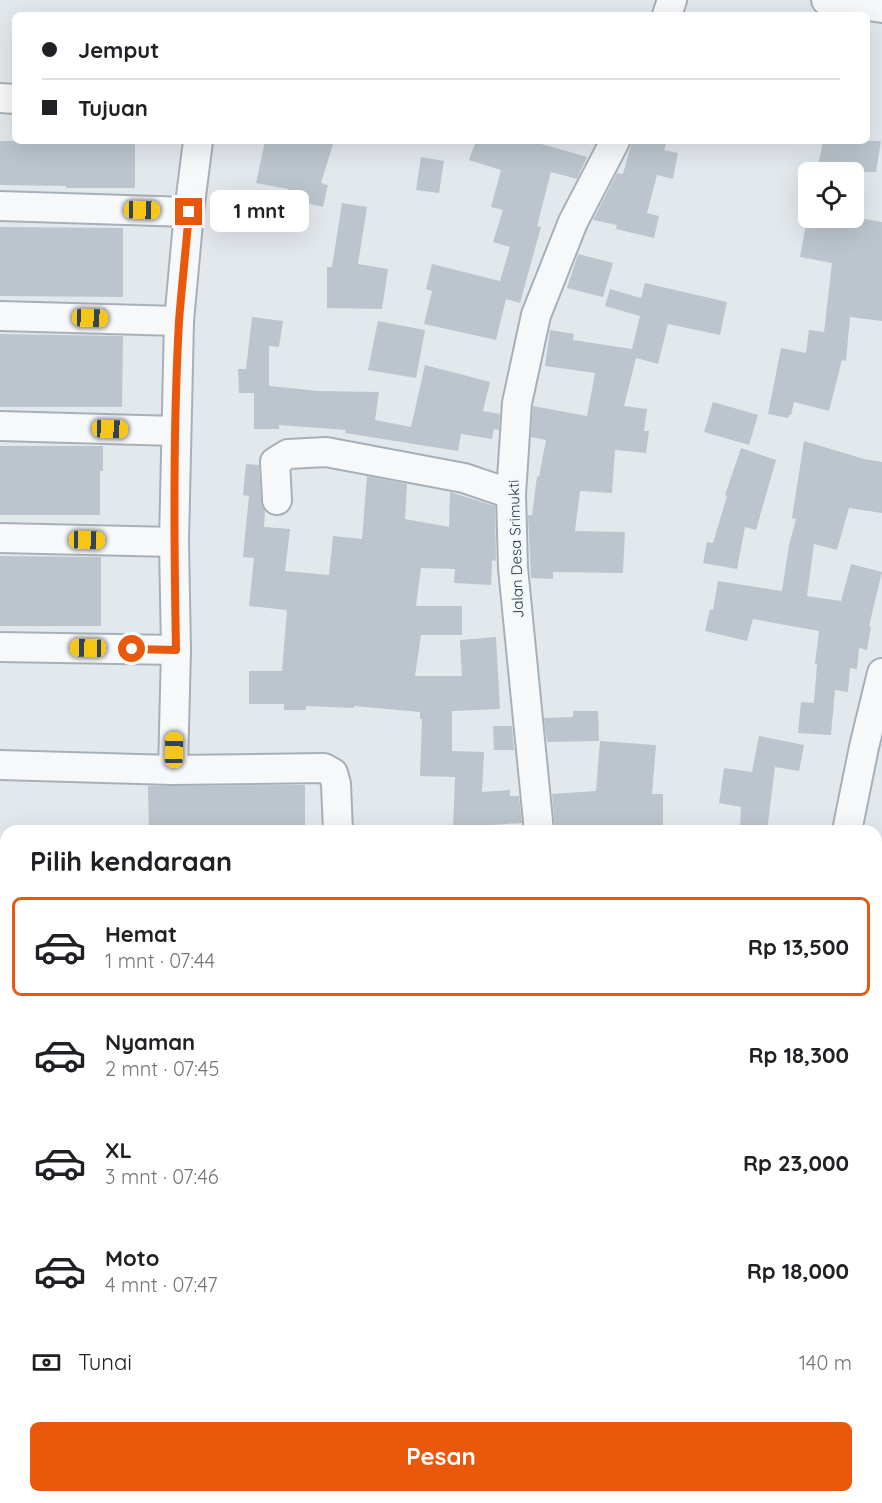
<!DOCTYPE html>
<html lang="id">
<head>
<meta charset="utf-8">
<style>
	body { margin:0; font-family:Quicksand,sans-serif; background:#f2f2f2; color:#202124; height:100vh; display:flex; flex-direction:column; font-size:22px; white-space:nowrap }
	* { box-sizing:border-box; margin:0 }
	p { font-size:20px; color:#757577 }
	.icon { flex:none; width:33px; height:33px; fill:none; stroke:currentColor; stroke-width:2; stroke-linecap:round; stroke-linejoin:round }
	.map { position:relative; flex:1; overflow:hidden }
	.drawer { position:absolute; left:0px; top:825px; width:882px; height:678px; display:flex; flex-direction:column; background:#fff; border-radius:18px 18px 0 0; box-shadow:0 6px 24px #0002 }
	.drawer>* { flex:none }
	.banner { position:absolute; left:12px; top:12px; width:858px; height:132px; border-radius:9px; box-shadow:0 6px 24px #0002; display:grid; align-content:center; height:132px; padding:0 30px; background:#fff }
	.fabs { position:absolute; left:798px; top:162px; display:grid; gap:12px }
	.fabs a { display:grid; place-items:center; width:66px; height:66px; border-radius:9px; background:#fff; box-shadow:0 6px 24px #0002; font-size:30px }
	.end { position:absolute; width:27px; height:27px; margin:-14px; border:8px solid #ea580c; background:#fff; box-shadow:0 0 0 3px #fff }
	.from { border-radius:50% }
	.bubble { position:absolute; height:42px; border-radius:9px; background:#fff; box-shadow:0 6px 24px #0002; font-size:20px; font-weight:700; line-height:42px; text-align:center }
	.car { position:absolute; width:18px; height:36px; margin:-18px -9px; border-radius:8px; box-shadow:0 0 4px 2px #0007; background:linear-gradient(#f5c518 24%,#345 0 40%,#f5c518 0 76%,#345 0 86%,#f5c518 0) }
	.banner b { display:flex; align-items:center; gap:21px; height:57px; font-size:22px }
	.banner b+b { border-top:2px solid #e0e0e0 }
	.banner i { width:15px; height:15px; background:#202124 }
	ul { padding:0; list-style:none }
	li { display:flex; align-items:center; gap:18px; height:99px; margin:0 12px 9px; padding:0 18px; border:3px solid transparent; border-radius:9px }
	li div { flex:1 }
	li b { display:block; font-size:22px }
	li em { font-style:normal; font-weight:700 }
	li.active { border-color:#ea580c }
	li>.icon { width:54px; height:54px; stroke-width:1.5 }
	h2 { padding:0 30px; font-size:27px; line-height:72px }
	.pay { display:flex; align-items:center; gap:15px; height:66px; padding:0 30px; font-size:22px }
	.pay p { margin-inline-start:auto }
	.action { display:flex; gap:12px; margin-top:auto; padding:12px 30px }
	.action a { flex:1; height:69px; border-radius:9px; background:#ea580c; color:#fff; font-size:24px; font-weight:700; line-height:69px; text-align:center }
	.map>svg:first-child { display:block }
	.building { fill:#bcc5cd }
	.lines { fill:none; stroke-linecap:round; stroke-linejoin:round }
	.minor-casing { stroke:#a7b0b8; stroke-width:32 }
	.minor { stroke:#f6f8fa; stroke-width:28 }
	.route { stroke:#ea580c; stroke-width:8 }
	.labels { text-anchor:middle; stroke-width:4.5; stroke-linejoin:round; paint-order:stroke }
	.street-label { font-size:15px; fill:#293847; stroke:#f3f7f9 }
</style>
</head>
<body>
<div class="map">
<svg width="882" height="1503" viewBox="0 0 882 1503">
	<rect width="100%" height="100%" fill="#e3e8ed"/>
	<!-- building -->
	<g class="building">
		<path d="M 0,141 L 135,141 L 135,188 L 66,188 L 66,186 L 0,185 Z"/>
		<path d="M 265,141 L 334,141 L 321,183 L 328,185 L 323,207 L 286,198 L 288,189 L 256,183 Z"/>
		<path d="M 476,141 L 531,141 L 587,157 L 577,179 L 551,172 L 537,226 L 541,227 L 520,303 L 506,299 L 496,340 L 424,324 L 432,291 L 426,289 L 432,264 L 500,281 L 510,247 L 493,242 L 503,210 L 491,207 L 501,170 L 469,160 Z"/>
		<path d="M 632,141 L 667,141 L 664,150 L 678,153 L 673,179 L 657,175 L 647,213 L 659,216 L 654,238 L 616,229 L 617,225 L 593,220 L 617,173 L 623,174 Z"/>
		<path d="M 823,141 L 881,141 L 876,172 L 817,172 Z"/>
		<path d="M 421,157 L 444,161 L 439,193 L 416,190 Z"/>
		<path d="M 342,203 L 367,207 L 358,264 L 388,269 L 382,309 L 327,308 L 327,267 L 332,267 Z"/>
		<path d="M 807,218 L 859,218 L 882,222 L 882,321 L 850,317 L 846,361 L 842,360 L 829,411 L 794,402 L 791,415 L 789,415 L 788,418 L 768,414 L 781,348 L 806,353 L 809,330 L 824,332 L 832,263 L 800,257 Z"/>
		<path d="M 0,227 L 123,228 L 123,297 L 0,296 Z"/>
		<path d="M 578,254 L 613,263 L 603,297 L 567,288 Z"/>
		<path d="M 645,283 L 727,302 L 720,335 L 668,324 L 658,364 L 636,358 L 624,406 L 647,409 L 644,431 L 649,431 L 646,453 L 615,450 L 612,493 L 580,491 L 575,531 L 625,532 L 623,573 L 553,572 L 553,579 L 531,578 L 528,515 L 532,515 L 537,476 L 539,477 L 546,440 L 531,437 L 533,406 L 587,416 L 595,373 L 545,366 L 550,330 L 574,334 L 573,340 L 632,349 L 640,316 L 605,306 L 610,289 L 641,298 Z"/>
		<path d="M 252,317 L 283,321 L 279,347 L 269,346 L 269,386 L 319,391 L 379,392 L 375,420 L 411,427 L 425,365 L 490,382 L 483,411 L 500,414 L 499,430 L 494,429 L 492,439 L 461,434 L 458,451 L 345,433 L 346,430 L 279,425 L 279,429 L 254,429 L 254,393 L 239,393 L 238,369 L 246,369 Z"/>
		<path d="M 378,321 L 425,330 L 416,378 L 368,370 Z"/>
		<path d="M 0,334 L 123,336 L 122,407 L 0,407 Z"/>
		<path d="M 713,402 L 758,415 L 749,445 L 704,432 Z"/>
		<path d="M 804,441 L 864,459 L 882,462 L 882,513 L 849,508 L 837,550 L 814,544 L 807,596 L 841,601 L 851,564 L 882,572 L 869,626 L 871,627 L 867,650 L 859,648 L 857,669 L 850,668 L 848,692 L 835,690 L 831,735 L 798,733 L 801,702 L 814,703 L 817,664 L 815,664 L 819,631 L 753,619 L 747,641 L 705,631 L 710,609 L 713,610 L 718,581 L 782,591 L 789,545 L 796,519 L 792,518 Z"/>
		<path d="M 0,446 L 103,446 L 103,471 L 100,471 L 100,515 L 0,515 Z"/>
		<path d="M 741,448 L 776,460 L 756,530 L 745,527 L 737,569 L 703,563 L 707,542 L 713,543 L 727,496 L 725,495 Z"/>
		<path d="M 246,464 L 259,465 L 261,501 L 265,511 L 264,527 L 290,529 L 285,571 L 329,575 L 333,536 L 362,539 L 367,476 L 407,484 L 405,519 L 449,527 L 450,492 L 495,506 L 496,561 L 492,560 L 491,585 L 454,583 L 455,569 L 421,568 L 416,606 L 462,606 L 462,635 L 421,635 L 415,676 L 462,676 L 460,640 L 496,637 L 500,709 L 452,711 L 452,751 L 484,752 L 482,792 L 510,790 L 510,796 L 519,796 L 522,823 L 473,826 L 473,831 L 453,831 L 455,777 L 420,776 L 422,719 L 420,719 L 420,712 L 354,706 L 354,708 L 306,706 L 306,710 L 284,710 L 284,704 L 249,704 L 249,671 L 282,671 L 287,610 L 249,606 L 254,558 L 243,557 L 249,496 L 243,495 Z"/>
		<path d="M 0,556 L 101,557 L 101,626 L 0,626 Z"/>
		<path d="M 573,711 L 598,711 L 599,741 L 547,742 L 544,718 L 573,717 Z"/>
		<path d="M 493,726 L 512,726 L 514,750 L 494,750 Z"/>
		<path d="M 759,736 L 804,745 L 799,771 L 775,767 L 767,831 L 740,831 L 741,807 L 719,803 L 724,768 L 752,772 Z"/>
		<path d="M 600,741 L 656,745 L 652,794 L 663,794 L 663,827 L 606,827 L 606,825 L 555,828 L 552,794 L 596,791 Z"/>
		<path d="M 305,785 L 305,831 L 149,831 L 148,786 Z"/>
	</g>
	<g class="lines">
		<defs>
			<g id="minor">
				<path d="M 826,0 L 882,8"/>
				<path d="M 667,15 L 672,0"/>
				<path d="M 0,98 L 15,99"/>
				<path d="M 0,206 L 189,212"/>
				<path d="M 0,316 L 179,321"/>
				<path d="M 0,426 L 176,431"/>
				<path d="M 277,500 L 275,462 L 288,454 L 326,452 L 464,478 L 511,494"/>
				<path d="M 0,538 L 174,542"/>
				<path d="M 0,647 L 176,650"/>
				<path d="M 0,765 L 173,770 L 324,768 L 333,773 L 336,784 L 338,831"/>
				<path d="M 173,770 L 176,650 L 174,542 L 179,321 L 189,212 L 198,141"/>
				<path d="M 539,831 L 513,568 L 511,494 L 517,403 L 536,315 L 573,222 L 615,141"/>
				<path d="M 847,831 L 864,747 L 882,673"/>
				<path d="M 0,866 L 6,866"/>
				<path d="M 876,1041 L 882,1065"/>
				<path d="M 0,1139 L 6,1139"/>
				<path d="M 4,1386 L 6,1325"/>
				<path d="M 0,1460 L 6,1460"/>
				<path d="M 29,1503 L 29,1497"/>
				<path d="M 135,1503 L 135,1497"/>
				<path d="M 484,1503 L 485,1497"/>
			</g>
		</defs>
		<!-- minor casing -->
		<use href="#minor" class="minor-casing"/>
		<!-- minor -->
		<use href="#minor" class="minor"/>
	</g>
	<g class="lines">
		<!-- route -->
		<path class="route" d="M 132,649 L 176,650 C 174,540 173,430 179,321 C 182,284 186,248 189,212"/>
	</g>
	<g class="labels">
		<!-- street labels -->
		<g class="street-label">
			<text transform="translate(516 549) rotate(-92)" y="5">Jalan Desa Srimukti</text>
		</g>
	</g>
</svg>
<div class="fabs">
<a><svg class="icon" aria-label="locate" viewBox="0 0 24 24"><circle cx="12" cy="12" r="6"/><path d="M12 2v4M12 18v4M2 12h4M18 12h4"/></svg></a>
</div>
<i class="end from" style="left:132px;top:649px"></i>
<i class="end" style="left:189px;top:212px"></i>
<div class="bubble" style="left:210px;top:190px;width:99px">1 mnt</div>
<i class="car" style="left:142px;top:210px;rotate:91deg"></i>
<i class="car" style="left:90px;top:318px;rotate:92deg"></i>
<i class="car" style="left:110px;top:429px;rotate:92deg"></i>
<i class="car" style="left:87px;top:540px;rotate:91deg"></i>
<i class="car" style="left:88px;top:648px;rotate:271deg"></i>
<i class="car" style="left:174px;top:750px;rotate:1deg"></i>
<div class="banner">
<b><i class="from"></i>Jemput</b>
<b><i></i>Tujuan</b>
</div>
<section class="drawer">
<h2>Pilih kendaraan</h2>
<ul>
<li class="active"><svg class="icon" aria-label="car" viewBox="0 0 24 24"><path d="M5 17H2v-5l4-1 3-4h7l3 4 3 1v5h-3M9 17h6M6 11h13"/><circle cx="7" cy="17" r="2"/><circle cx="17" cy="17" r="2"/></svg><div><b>Hemat</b><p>1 mnt · 07:44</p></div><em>Rp 13,500</em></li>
<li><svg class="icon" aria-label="car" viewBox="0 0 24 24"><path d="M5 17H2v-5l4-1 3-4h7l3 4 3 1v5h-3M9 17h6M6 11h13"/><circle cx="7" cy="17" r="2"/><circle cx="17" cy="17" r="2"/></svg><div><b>Nyaman</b><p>2 mnt · 07:45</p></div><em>Rp 18,300</em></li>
<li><svg class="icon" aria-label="car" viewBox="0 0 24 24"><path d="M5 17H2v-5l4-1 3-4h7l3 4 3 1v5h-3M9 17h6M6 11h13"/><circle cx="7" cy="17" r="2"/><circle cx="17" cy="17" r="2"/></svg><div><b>XL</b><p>3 mnt · 07:46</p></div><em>Rp 23,000</em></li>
<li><svg class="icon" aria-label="car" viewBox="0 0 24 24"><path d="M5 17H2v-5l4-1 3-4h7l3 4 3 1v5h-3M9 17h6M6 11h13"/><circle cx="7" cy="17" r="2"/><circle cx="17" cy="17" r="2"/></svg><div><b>Moto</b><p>4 mnt · 07:47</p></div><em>Rp 18,000</em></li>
</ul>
<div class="pay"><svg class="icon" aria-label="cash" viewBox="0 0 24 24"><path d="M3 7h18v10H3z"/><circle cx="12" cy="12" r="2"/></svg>Tunai<p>140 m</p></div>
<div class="action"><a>Pesan</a></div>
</section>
</div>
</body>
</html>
